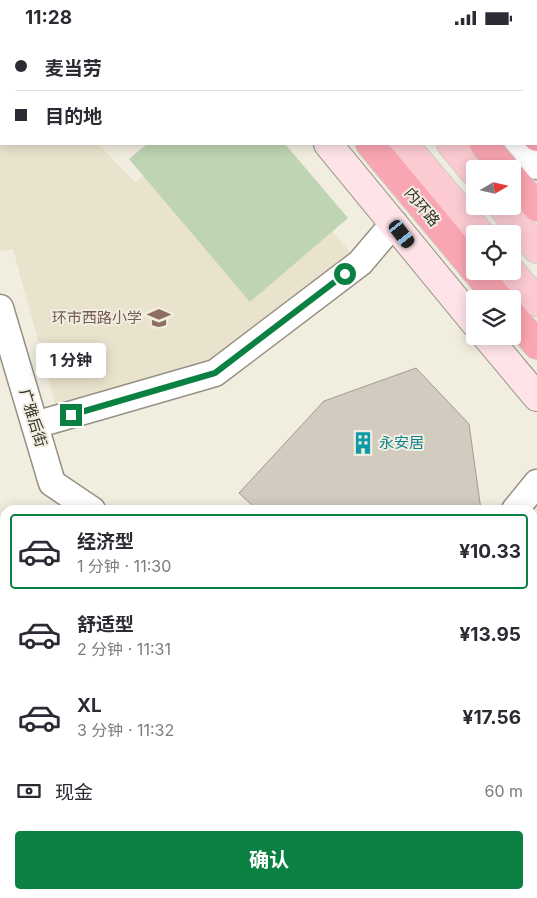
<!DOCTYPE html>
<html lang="zh">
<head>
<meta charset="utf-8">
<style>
	body { margin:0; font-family:Inter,"Noto Sans SC",sans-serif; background:#f2f2f3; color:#2b2b33; height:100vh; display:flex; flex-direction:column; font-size:19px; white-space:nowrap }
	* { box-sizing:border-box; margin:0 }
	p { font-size:16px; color:#7c7c81 }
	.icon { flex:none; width:28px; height:28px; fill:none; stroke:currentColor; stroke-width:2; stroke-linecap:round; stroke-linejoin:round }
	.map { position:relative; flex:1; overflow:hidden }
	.drawer { position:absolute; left:0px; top:470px; width:538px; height:394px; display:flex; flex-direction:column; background:#fff; border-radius:15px 15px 0 0; box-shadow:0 2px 12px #0003 }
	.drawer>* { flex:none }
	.banner { position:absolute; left:0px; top:0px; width:538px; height:110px; box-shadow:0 2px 12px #0003; display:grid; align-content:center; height:110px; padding:0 15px; background:#fff }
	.needle { width:32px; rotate:81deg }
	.controls { position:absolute; left:466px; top:125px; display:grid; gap:10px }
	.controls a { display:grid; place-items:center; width:55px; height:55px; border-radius:5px; background:#fff; box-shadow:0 2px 12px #0003; font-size:25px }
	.end { position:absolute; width:22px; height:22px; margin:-11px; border:6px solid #0b8043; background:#fff; box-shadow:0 0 0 2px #fff }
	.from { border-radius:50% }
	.bubble { position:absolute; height:35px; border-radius:5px; background:#fff; box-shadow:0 2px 12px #0003; font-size:16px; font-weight:700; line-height:35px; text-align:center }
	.car { position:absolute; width:15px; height:30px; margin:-15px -8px; border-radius:6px; box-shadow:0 0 4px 1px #0007; background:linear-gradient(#222 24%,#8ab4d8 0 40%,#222 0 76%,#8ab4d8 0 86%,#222 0) }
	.banner b { display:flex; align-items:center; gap:18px; height:48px; font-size:19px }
	.banner b+b { border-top:1px solid #e1e1e2 }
	.banner i { width:12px; height:12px; background:#2b2b33 }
	ul { padding:9px 0 0; list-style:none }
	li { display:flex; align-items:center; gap:15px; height:75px; margin:0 10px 8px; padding:0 5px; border:2px solid transparent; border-radius:5px }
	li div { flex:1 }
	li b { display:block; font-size:19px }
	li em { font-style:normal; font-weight:700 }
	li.active { border-color:#0b8043 }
	li>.icon { width:45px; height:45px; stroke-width:1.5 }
	.pay { display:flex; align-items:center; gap:12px; height:55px; padding:0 15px; font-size:19px }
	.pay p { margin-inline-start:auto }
	.button { display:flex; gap:10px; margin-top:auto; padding:10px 15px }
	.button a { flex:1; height:58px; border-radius:5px; background:#0b8043; color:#fff; font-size:20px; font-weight:700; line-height:58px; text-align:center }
	.status { display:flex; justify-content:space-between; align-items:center; height:35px; padding:0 25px; background:#fff; direction:ltr }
	.status svg { height:14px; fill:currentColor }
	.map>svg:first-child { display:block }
	.built { fill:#e9e3ce }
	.green { fill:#bed4b3 }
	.building { fill:#d1ccbf; stroke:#a09c8f }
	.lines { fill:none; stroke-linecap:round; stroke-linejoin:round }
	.lane-casing { stroke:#959185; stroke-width:16 }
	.street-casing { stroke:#959185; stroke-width:29 }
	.secondary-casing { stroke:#959185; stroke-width:30 }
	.primary-casing { stroke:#cececc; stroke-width:30 }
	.highway-casing { stroke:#cececc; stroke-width:30 }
	.lane { stroke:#fff; stroke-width:14 }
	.street { stroke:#fff; stroke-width:26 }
	.secondary { stroke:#fee4e8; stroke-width:28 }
	.primary { stroke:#fccad1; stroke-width:28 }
	.highway { stroke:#faa6b2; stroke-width:28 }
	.highway-bridge-casing { stroke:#cececc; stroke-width:30; stroke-linecap:butt }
	.highway-bridge { stroke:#faa6b2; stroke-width:28 }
	.route { stroke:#0b8043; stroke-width:6 }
	.labels { text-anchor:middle; stroke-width:4; stroke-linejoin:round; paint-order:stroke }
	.street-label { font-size:15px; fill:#32312b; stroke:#f1eddf }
	.education-label { font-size:15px; fill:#785e54; stroke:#f1eddf; text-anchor:end }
	.culture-label { font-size:15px; fill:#0d838f; stroke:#f1eddf; text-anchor:start }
</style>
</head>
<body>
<div class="status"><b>11:28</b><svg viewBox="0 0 49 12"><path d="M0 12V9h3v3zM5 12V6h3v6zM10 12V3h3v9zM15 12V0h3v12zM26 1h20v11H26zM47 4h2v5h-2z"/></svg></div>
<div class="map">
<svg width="537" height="863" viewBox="0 0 537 863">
	<rect width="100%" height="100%" fill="#f1eddf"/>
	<!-- built -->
	<path class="built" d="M 0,92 L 1,92 L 1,109 L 98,109 L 135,147 L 192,109 L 254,109 L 360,228 L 215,338 L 59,382 L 13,214 L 0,216 Z"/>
	<!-- green -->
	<path class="green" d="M 147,109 L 285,109 L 348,183 L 250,267 L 129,124 Z"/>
	<!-- building -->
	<path class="building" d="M 416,333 L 469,389 L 481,475 L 257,475 L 239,458 L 324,366 Z"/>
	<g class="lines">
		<defs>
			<path id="lane" d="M 532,522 L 537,526"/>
			<g id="street">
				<path d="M 423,0 L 424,1"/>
				<path d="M 254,1 L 255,0"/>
				<path d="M 517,109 L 537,131"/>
				<path d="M 0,273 L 52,448 L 92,475"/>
				<path d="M 35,390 L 215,338 L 360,228 L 394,188"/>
				<path d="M 515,475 L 537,448"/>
				<path d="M 283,859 L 288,863"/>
			</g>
			<g id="secondary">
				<path d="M 238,0 L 239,1"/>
				<path d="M 492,0 L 493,1"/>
				<path d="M 536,54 L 537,55"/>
				<path d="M 536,79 L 537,79"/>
				<path d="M 328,109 L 475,288"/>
				<path d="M 486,301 L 537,362"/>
			</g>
			<g id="primary">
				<path d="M 312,0 L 313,1"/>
				<path d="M 361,0 L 362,1"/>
				<path d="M 404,109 L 480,199"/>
				<path d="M 451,109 L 475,138"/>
				<path d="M 502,171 L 537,214"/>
				<path d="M 511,236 L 537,267"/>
			</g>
			<g id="highway">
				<path d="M 278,0 L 279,1"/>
				<path d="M 392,0 L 393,1"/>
				<path d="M 457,0 L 458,1"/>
				<path d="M 536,101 L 537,102"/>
				<path d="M 370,109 L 475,235"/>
				<path d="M 512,142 L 537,172"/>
				<path d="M 476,236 L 499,264"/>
				<path d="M 512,280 L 537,310"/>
			</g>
		</defs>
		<!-- lane casing -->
		<use href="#lane" class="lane-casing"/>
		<!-- street casing -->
		<use href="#street" class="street-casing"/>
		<!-- secondary casing -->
		<use href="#secondary" class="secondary-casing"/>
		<!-- primary casing -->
		<use href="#primary" class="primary-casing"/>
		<!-- highway casing -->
		<use href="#highway" class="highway-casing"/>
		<!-- lane -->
		<use href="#lane" class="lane"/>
		<!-- street -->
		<use href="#street" class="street"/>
		<!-- secondary -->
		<use href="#secondary" class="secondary"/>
		<!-- primary -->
		<use href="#primary" class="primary"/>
		<!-- highway -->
		<use href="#highway" class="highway"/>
		<defs>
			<path id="highway-bridge" d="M 484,109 L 505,134"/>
		</defs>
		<!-- highway-bridge casing -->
		<use href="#highway-bridge" class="highway-bridge-casing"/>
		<!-- highway-bridge -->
		<use href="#highway-bridge" class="highway-bridge"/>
	</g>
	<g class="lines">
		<!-- route -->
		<path class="route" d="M 71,380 L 215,338 L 345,239"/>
	</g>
	<!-- icons -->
	<defs>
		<symbol id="school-bare" viewBox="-9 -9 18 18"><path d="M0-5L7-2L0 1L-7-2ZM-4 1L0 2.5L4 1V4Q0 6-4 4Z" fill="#8d6e63" stroke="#f1eddf" stroke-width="2.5" paint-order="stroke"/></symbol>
		<symbol id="building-bare" viewBox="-9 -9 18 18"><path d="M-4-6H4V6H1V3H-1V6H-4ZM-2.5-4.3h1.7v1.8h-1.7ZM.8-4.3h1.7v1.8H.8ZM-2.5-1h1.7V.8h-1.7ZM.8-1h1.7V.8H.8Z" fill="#0f9aa8" stroke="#f1eddf" stroke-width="2.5" paint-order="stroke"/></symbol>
	</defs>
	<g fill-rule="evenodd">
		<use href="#school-bare" x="143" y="267" width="32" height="32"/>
		<use href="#building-bare" x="347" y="392" width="32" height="32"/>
	</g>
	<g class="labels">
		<!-- street labels -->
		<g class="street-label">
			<text transform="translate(422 172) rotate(50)" y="5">内环路</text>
			<text transform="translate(33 383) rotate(73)" y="5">广雅后街</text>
		</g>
		<!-- education labels -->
		<g class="education-label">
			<text x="142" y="288">环市西路小学</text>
		</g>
		<!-- culture labels -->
		<g class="culture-label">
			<text x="379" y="413">永安居</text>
		</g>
	</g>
</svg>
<div class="controls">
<a><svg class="needle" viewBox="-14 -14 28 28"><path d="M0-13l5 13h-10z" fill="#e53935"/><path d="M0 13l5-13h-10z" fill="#7c7c81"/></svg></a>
<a><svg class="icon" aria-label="locate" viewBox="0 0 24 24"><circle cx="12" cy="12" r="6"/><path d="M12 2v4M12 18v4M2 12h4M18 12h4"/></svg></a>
<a><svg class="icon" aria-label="layers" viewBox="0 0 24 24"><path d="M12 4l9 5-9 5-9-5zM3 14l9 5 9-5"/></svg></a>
</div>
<i class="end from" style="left:345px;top:239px"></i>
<i class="end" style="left:71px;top:380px"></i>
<div class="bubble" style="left:36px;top:308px;width:70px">1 分钟</div>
<i class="car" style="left:402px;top:199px;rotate:142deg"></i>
<div class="banner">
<b><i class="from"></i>麦当劳</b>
<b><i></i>目的地</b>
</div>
<section class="drawer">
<ul>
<li class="active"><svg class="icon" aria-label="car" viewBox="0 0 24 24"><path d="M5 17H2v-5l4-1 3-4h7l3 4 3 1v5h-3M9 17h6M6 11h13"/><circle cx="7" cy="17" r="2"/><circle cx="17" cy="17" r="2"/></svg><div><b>经济型</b><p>1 分钟 · 11:30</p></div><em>¥10.33</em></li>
<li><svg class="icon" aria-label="car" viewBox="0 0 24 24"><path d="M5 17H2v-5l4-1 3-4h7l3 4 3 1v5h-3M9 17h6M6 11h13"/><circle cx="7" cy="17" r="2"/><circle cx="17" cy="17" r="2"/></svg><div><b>舒适型</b><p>2 分钟 · 11:31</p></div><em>¥13.95</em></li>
<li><svg class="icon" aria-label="car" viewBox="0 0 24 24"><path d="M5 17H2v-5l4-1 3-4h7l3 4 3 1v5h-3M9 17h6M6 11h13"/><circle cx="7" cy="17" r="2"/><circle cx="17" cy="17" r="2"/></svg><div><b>XL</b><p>3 分钟 · 11:32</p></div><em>¥17.56</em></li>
</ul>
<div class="pay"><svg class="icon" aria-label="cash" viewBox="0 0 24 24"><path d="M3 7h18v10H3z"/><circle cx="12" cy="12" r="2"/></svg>现金<p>60 m</p></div>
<div class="button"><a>确认</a></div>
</section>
</div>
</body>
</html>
